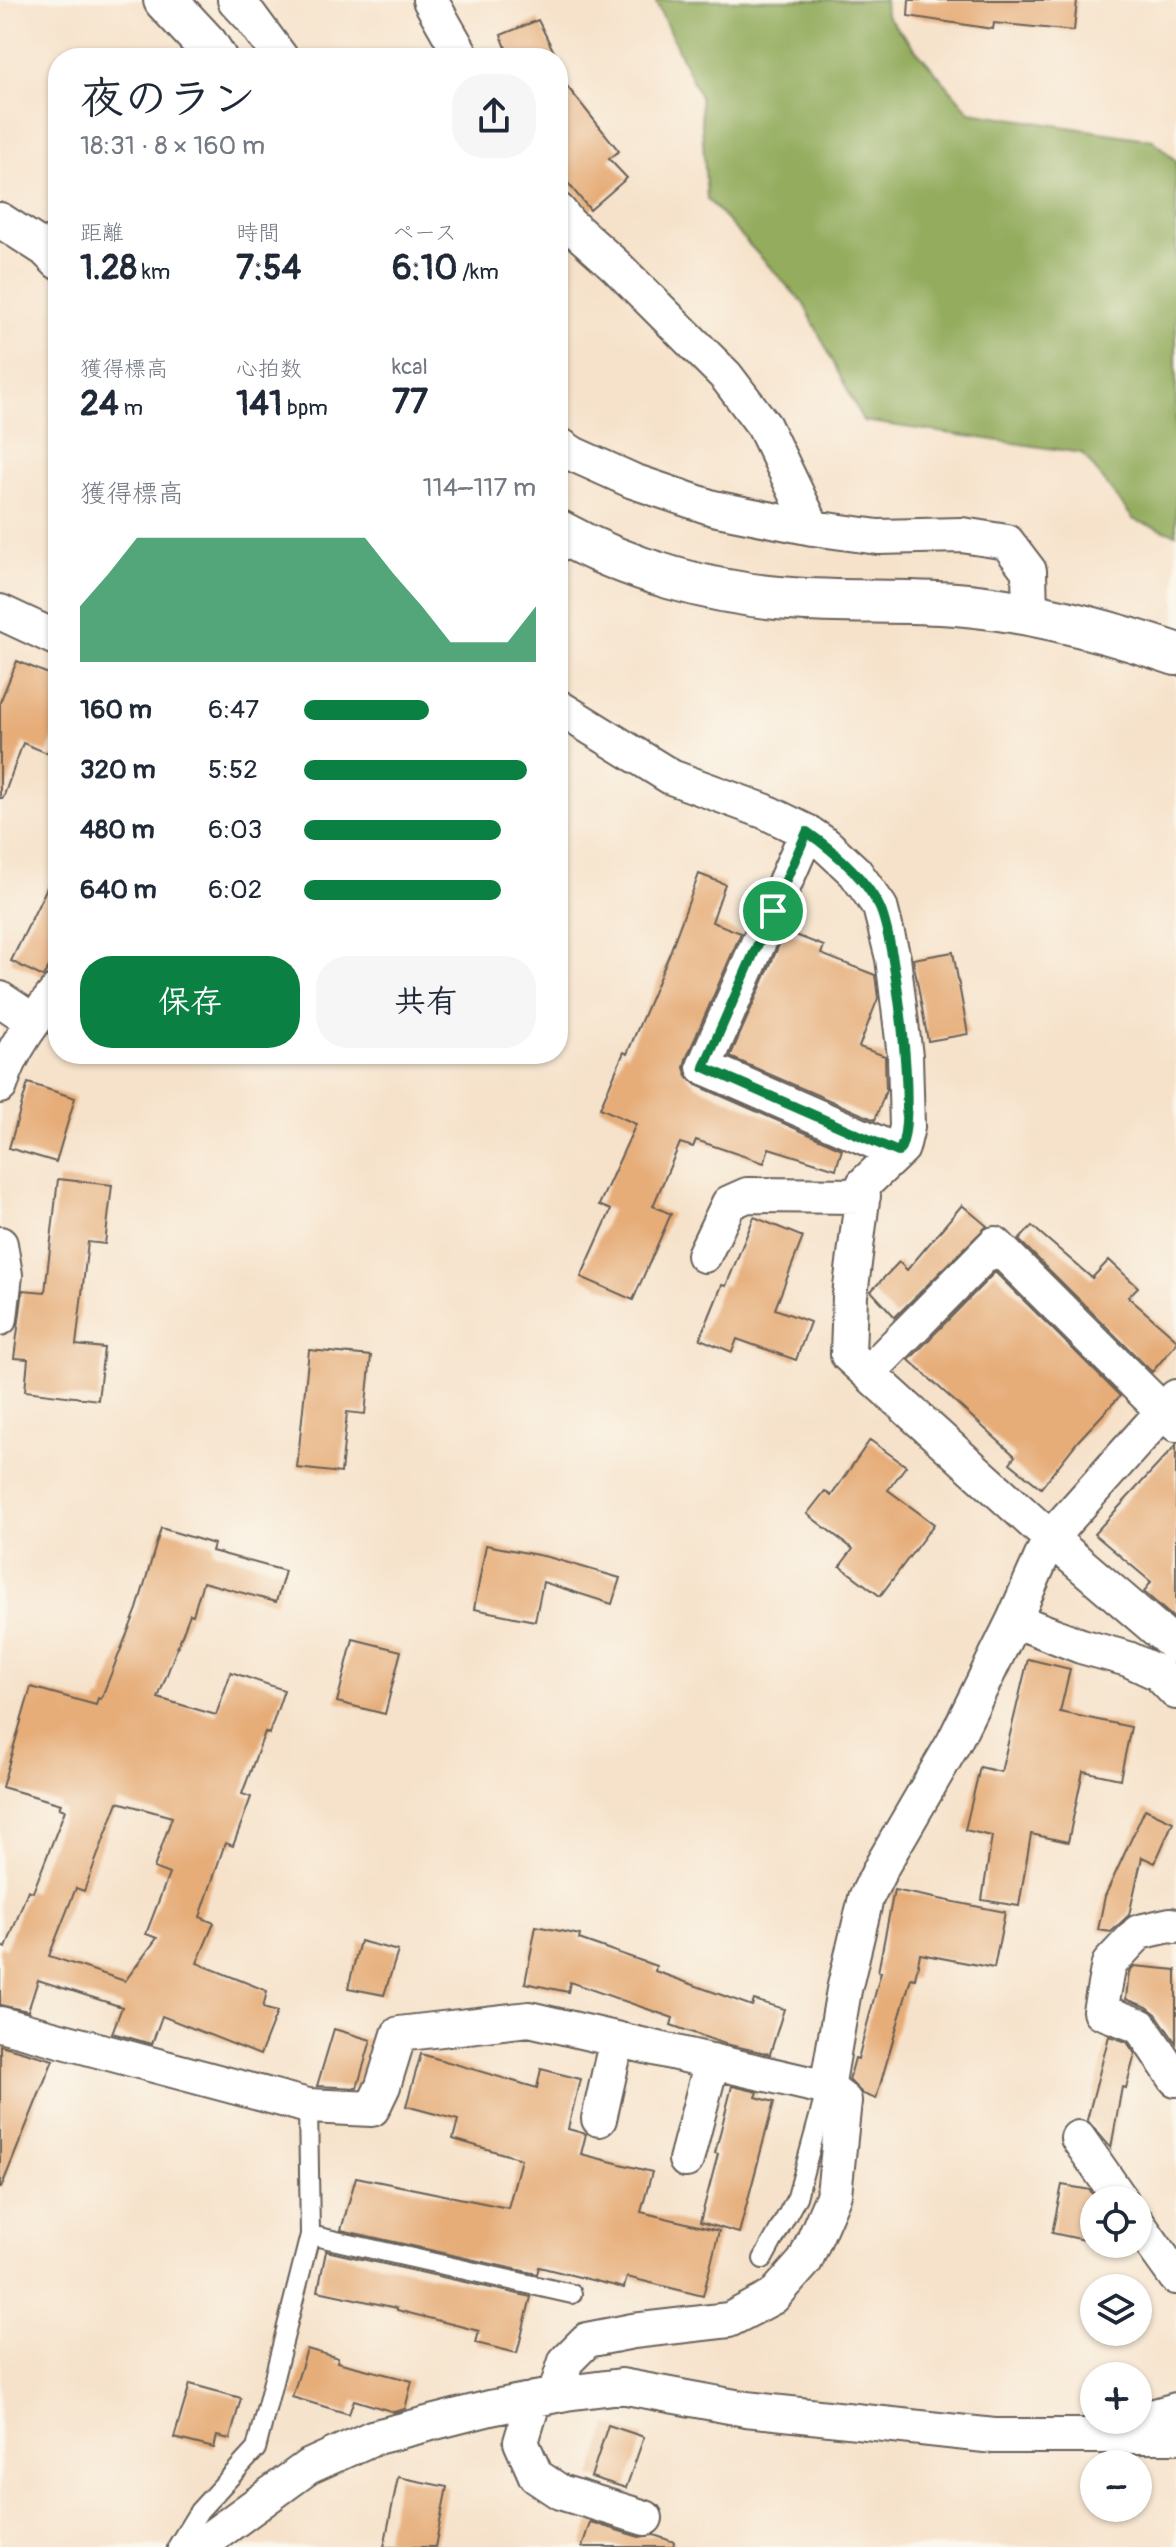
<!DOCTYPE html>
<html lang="ja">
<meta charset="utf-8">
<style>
:root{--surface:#fff;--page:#f6f6f7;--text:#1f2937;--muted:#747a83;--accent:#0b8043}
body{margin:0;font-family:Pangolin,"Klee One",sans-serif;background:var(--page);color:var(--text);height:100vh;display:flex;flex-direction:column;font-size:30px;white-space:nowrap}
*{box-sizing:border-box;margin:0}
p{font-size:26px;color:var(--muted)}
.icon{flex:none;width:44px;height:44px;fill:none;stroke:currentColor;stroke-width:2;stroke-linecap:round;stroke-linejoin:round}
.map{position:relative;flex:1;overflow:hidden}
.sheet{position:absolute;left:48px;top:48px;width:520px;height:1016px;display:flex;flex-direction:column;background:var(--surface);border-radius:32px;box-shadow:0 2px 6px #0004}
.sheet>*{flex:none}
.tools{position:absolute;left:1080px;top:2186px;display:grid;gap:16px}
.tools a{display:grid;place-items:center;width:72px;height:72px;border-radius:50%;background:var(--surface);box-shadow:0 2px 6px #0004;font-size:40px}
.pin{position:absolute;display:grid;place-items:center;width:68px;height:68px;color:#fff;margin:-34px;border:4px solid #fff;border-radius:50%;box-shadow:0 2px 8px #0007}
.round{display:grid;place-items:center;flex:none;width:84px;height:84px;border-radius:32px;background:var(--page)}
.head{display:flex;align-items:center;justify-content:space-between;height:136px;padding:0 32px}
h1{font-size:44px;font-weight:700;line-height:60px}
.stats{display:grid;grid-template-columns:repeat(3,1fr);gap:12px;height:136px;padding:8px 32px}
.stats div{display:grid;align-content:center}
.stats b{font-size:34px;font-weight:700}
.stats small{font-size:22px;font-weight:400}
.stats p{font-size:22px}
.chart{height:224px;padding:16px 32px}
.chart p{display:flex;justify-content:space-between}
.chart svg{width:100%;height:144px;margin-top:8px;fill:var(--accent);opacity:.7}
.cta{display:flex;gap:16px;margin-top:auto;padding:16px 32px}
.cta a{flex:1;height:92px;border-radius:32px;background:var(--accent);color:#fff;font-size:32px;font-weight:700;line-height:92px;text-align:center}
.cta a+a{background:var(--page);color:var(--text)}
ul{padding:0 32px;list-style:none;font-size:26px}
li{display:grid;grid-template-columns:128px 96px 1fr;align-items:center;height:60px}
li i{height:20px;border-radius:10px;background:var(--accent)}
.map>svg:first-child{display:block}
.forest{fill:#93ac5d;stroke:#58643c;stroke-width:2}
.building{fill:#e6ad79;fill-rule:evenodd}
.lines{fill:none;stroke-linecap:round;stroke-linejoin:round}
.service-casing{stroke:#686159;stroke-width:22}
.minor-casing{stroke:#686159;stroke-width:38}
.tertiary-casing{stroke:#686159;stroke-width:46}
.service{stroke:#fff;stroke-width:18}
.minor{stroke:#fff;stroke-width:34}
.tertiary{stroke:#fff;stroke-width:42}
.route-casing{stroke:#fff;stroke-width:16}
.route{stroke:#0b8043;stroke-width:10}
</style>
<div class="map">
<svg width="1176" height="2547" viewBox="0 0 1176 2547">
<rect width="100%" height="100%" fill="#fbf7ec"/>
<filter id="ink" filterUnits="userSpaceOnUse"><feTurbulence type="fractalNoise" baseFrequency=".0125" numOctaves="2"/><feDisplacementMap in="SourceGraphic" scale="16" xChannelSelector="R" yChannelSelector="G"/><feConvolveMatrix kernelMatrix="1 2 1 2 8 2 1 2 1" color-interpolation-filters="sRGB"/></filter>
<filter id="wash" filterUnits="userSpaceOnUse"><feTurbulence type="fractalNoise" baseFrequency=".006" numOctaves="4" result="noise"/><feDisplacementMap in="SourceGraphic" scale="32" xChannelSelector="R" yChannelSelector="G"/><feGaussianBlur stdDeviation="1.8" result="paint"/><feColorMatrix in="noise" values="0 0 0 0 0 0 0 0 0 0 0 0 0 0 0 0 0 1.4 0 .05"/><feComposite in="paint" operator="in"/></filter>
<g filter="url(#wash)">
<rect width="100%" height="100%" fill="#f6e2ca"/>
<!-- forest -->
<path class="forest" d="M655,0H885L886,15L970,112L1153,140L1176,161V534L1134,520L1082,453L863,421L804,304L707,199L700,97Z"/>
<g id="blocks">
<!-- building -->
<path class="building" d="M909,0H1077L1074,31L994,23L993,29L908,16Z
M538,20L557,58H510L501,35Z
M558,75L619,151L609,159L627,178L590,210L558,171Z
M17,661L58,678V727L47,753L23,743L3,798H0V702Z
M58,865V951L43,977L11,961Z
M699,874L725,884L712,922L741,933L686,1059L684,1068L688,1078L696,1085L842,1149L836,1169L769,1148L764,1163L696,1140L693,1147L680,1143L653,1206L671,1214L633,1300L581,1277L611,1210L599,1205L636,1124L600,1108L624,1052L627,1054L669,955Z
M785,931L824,946L821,954L875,975L878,998L859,1047L885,1056L886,1090L875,1120L730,1057Z
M953,952L968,1034L928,1041L913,959Z
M28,1083L75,1098L56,1162L9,1148Z
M58,1179L112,1185L105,1244L88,1242L76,1345L104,1348L98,1400L25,1391L28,1359L14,1358L23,1290L45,1292Z
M962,1205L987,1226L895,1317L871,1291L899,1262L907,1270Z
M754,1217L803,1237L775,1309L810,1322L796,1360L737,1339L732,1352L700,1339L722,1285L726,1286Z
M1032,1226L1092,1278L1109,1260L1138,1287L1128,1297L1176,1339V1344L1152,1372L1019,1240Z
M995,1272L1120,1396L1078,1441L1041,1488L1010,1463L1015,1456L909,1360Z
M309,1350L371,1356L365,1414L347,1412L341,1473L297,1468Z
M870,1440L906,1466L888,1490L934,1524L880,1596L840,1566L853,1549L807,1514L825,1491L831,1496Z
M1176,1445V1620L1144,1592L1151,1582L1094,1534Z
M161,1528L214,1544L212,1551L285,1571L276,1602L203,1582L193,1615L190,1614L158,1698L216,1715L231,1672L284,1690L269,1734L265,1732L242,1794L251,1797L233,1846L225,1843L200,1917L214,1923L197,1963L267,1991L263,2008L277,2012L260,2055L162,2016L152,2044L112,2033L122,2007L38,1980L28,2011L0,2005V1946L6,1948L28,1890L33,1892L65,1810L59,1808L61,1804L2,1787L31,1687L96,1705L98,1698L101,1699L137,1609ZM118,1802L172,1817L154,1868L169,1874L146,1934L157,1938L125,1981L49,1956L76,1888L84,1891Z
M486,1545L548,1557L620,1578L612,1604L543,1582L535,1621L474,1609Z
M353,1639L401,1651L385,1714L337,1702Z
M1028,1659L1070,1669L1060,1712L1131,1727L1120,1779L1083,1771L1068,1842L1031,1834L1019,1906L982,1900L992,1836L965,1830L980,1767L1001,1772Z
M1145,1809L1173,1822L1155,1863L1142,1857L1129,1915L1111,1932L1098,1930L1105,1896Z
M894,1890L1005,1912L994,1968L920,1954L915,1979L911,1978L876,2099L863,2094L849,2080L855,2058L858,2059L881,1972H878Z
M536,1926L580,1935L579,1939L656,1966L655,1971L752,2006L754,2000L784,2009L770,2054L725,2044L671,2025L673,2018L570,1982L568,1992L525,1983Z
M360,1941L398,1951L384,1995L348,1988Z
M1134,1966L1176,1970V2043L1156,2014L1147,2007L1126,1999L1129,1972Z
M334,2029L371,2040L357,2088L317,2086Z
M1109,2036L1127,2042L1135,2054L1126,2088L1122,2087L1111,2148L1087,2120Z
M0,2045L53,2060L1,2188H0Z
M421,2054L537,2088L541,2069L580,2079L568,2129L586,2134L581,2154L652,2172L641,2212L719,2231L703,2296L627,2277L624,2288L539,2267L537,2274L341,2230L356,2177L508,2208L521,2159L453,2139L458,2120L406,2106Z
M732,2086L758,2092L756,2097L774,2102L739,2233L700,2222L718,2154L715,2153Z
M1062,2185L1090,2190L1093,2195L1094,2242L1052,2233Z
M326,2251L531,2297L517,2353L476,2343L479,2331L397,2310V2308L318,2291Z
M307,2349L338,2358L337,2362L412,2381L405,2409L394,2412L354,2400L349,2414L292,2397Z
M190,2384L241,2398L230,2439L217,2436L214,2448L174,2438Z
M608,2425L644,2437L626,2488L591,2477Z
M398,2477L447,2487L435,2547H384Z
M590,2522L639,2537L654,2535L674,2542L673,2547H582Z"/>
</g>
</g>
<g filter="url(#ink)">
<use href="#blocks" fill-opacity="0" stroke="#686159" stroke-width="2"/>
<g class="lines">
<!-- service casing -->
<g class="service-casing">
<path id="service" d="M310,2235L572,2294
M763,2259L797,2197L827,2088
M177,2547L199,2511L256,2449L310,2235L308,2106"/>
</g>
<!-- minor casing -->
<g class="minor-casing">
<path id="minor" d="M235,0L250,16L281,58
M430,0L463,58
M558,210L569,224L616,266L726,376L764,426L813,528
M0,220L45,249L58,262
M558,444L573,454L633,481L713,508L813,528L878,537L962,535L1007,542L1029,571L1030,615
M0,612L58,639
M558,707L671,777L764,811L807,832L826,845L855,872L880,907L893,958L905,1056L907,1127L902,1148L864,1184L850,1295L848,1355L1050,1538L1014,1620L954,1742L883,1864L866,1898L844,1990L827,2088
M807,832L704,1067L898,1152
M0,999L33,1021
M0,1086C10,1050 35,1019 58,990
M0,1244L5,1275L0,1318
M704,1255L729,1203L747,1195L863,1196
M868,1373L995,1244L1176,1424
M1176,1397L1050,1538L1176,1646
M1014,1620L1081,1646L1128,1659L1158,1673L1176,1692
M1176,1926L1170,1925L1139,1932L1109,1964L1100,2011L1140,2026L1176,2079
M0,2024L308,2106L372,2109L383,2086L399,2034L529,2019L827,2088L844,2101L834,2194L805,2261L773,2297L729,2320L633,2331L587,2340L566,2361L555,2395
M599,2119L617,2039
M1078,2138L1121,2200
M686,2160L712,2061
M1138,2224L1176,2277
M534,2399L521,2442L536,2476L560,2492L645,2518
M1126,2424L1176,2410
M198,2547L308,2467L372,2438L490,2408L566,2393L621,2386L746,2409L994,2436H1176"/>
</g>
<!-- tertiary casing -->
<g class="tertiary-casing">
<path id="tertiary" d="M165,0L206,44L215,58
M558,531C628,570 712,594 791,599C846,603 901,600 956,604C1031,610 1105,630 1176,654"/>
</g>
<!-- service -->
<use href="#service" class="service"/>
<!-- minor -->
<use href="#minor" class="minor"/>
<!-- tertiary -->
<use href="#tertiary" class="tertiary"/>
</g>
</g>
<g class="lines" filter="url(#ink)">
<!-- route casing -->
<g class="route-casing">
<path id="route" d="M807,832C834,851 863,875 879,906C895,936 920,1130 898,1152L704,1067Z"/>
</g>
<!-- route -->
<use href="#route" class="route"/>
</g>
</svg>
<div class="tools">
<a><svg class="icon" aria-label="locate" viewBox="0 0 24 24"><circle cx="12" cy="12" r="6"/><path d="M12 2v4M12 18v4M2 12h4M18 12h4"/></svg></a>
<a><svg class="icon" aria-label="layers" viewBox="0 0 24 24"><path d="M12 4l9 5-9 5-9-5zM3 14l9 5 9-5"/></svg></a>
<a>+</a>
<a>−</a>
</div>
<div class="pin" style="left:773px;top:911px;background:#1e9e55"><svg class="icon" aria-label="arrive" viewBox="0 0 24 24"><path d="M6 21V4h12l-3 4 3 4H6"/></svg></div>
<section class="sheet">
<div class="head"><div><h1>夜のラン</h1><p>18:31 · 8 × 160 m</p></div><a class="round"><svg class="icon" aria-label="share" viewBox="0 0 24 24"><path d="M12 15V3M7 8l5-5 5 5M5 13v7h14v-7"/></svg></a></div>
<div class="stats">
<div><p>距離</p><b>1.28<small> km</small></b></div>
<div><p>時間</p><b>7:54</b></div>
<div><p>ペース</p><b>6:10<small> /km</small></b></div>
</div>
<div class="stats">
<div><p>獲得標高</p><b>24<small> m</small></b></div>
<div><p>心拍数</p><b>141<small> bpm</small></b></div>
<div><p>kcal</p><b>77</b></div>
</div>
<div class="chart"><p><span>獲得標高</span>114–117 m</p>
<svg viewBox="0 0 160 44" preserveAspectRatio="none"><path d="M0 44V27L10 17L20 6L30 6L40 6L50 6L60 6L70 6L80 6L90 6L100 6L110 17L120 27L130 38L140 38L150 38L160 27V44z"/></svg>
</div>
<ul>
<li><b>160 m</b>6:47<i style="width:54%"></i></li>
<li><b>320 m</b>5:52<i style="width:96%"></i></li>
<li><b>480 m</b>6:03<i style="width:85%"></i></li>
<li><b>640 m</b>6:02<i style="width:85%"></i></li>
</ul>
<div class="cta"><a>保存</a><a>共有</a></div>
</section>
</div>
